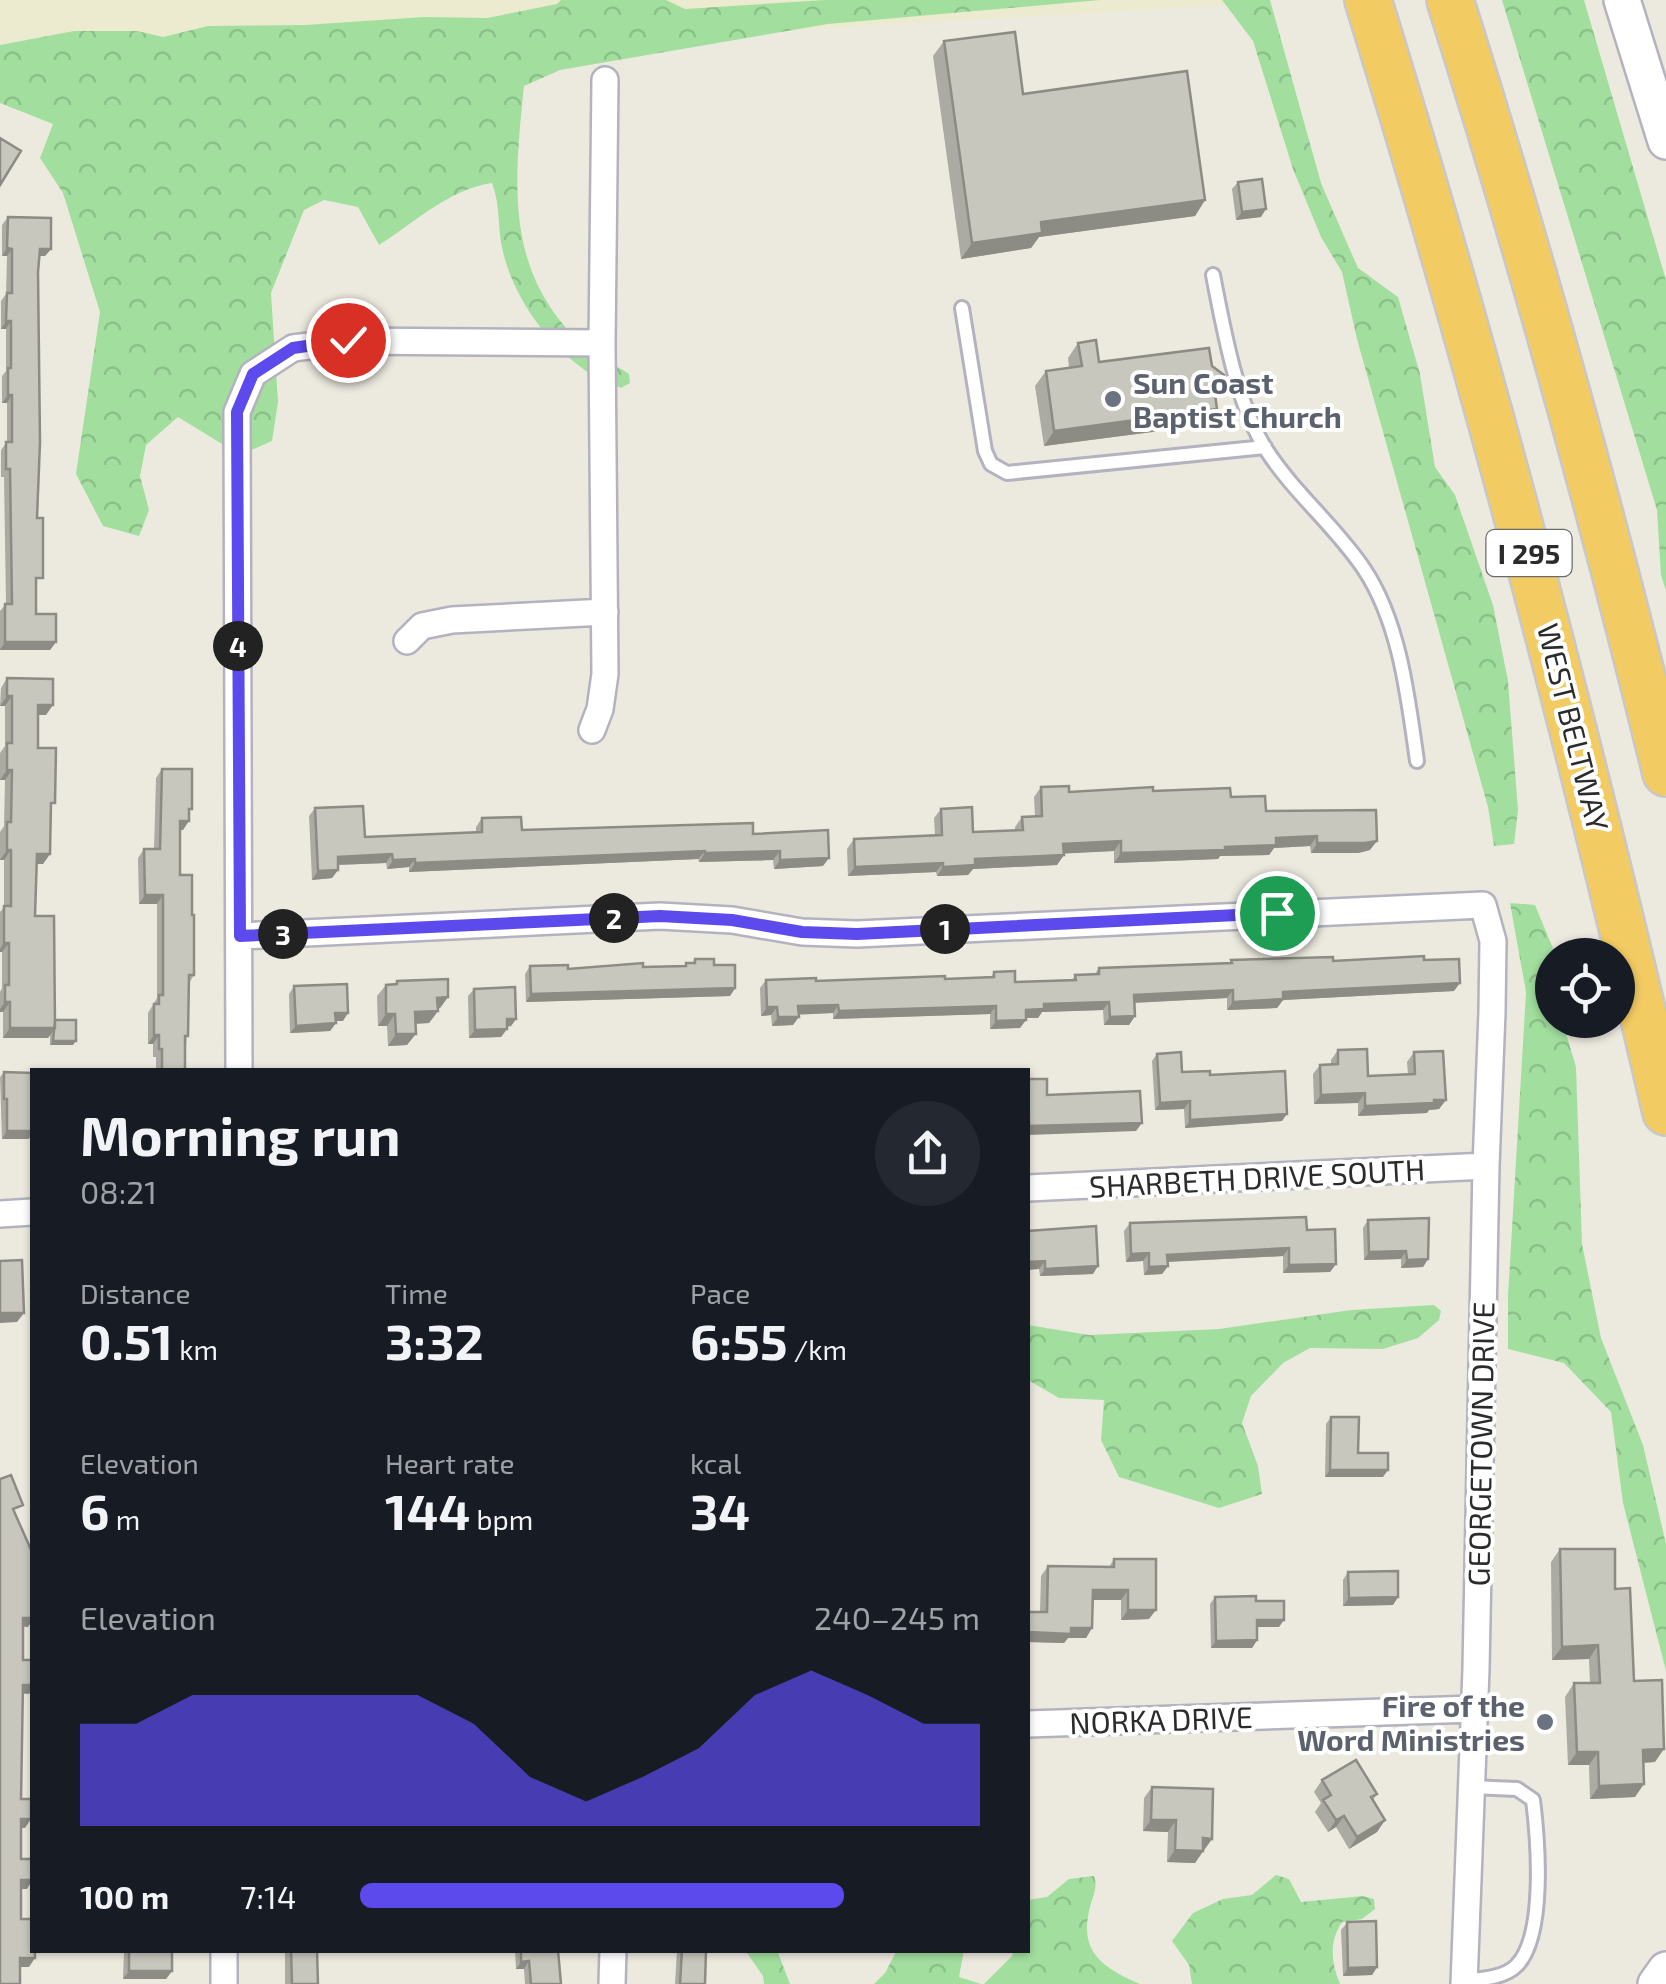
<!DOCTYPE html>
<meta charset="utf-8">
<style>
:root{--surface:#171b24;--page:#242831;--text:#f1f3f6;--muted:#9ea1a6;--accent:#5c4aed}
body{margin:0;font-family:"Exo 2",sans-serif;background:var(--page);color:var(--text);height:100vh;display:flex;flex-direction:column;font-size:38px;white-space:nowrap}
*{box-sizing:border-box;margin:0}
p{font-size:32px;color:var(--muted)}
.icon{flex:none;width:55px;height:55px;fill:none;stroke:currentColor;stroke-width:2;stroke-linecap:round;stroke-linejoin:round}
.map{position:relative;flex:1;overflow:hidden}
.sheet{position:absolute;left:30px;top:1068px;width:1000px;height:885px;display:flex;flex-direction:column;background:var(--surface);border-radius:0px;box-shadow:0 2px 8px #0004}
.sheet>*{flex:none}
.fabs{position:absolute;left:1535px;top:938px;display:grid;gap:20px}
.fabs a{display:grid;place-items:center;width:100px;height:100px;border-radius:50%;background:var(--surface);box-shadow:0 2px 8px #0004;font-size:50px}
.pin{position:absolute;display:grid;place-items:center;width:85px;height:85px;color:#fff;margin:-42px;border:5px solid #fff;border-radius:50%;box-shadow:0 2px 10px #0007}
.km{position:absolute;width:50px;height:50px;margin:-25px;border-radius:50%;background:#222;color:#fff;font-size:28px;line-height:50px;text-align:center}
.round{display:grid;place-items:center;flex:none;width:105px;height:105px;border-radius:52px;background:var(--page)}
.head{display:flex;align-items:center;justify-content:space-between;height:170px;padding:0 50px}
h1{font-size:55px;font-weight:700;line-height:75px}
.figures{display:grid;grid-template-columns:repeat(3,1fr);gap:15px;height:170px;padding:10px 50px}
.figures div{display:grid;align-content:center}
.figures b{font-size:50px;font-weight:700}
.figures small{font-size:28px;font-weight:400}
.figures p{font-size:28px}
.chart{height:280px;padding:20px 50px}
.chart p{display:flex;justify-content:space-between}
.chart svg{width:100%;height:180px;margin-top:10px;fill:var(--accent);opacity:.7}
ul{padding:0 50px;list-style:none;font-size:32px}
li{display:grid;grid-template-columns:160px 120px 1fr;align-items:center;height:75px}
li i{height:25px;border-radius:12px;background:var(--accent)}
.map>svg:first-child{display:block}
.education{fill:#ecebcf}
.forest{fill:url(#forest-crowns)}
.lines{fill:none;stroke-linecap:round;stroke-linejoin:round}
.lane-casing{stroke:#b3b2be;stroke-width:18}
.street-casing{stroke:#b3b2be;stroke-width:30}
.secondary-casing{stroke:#b3b2be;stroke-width:40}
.highway-casing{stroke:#c8c8c8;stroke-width:50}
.lane{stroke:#fff;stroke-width:12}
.street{stroke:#fff;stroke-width:25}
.secondary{stroke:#fff;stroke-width:35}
.highway{stroke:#f3cb63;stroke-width:45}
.wall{fill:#acaba3}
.shaded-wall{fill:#8c8b84}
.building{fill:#c8c7bd;stroke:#8c8b84;stroke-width:2.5}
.route-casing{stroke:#fff;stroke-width:20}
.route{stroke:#5c4aed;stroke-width:12}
.worship-dot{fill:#6b7280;stroke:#fff;stroke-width:4}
.labels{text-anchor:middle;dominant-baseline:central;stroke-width:8;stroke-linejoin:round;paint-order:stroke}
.shield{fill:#fff;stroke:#6b6b6b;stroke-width:2.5}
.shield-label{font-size:28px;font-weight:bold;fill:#2b2b2b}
.worship-label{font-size:30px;font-weight:bold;fill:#5b616d;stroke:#fff;text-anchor:start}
.street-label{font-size:30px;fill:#2b2b2b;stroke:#fff}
</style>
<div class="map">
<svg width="1666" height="1984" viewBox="0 0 1666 1984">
<defs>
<pattern id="forest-crowns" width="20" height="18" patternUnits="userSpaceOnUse" patternTransform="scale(2.5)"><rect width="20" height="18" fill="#a2df9f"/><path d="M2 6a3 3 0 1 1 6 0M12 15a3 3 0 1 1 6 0" fill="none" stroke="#8cc089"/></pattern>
</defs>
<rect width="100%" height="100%" fill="#eceadf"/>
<!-- education -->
<path class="education" d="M0,0H1241L1243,4L0,77Z"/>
<!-- forest -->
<path class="forest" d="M561,0H666L685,9L825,0H1100L828,24L560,70L524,86C514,185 504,273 584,346C595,356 616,365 629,374L630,383L621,388C610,383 596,378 586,371C547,344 514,298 503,252C497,229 501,206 492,183C447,190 416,222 379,245L358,207L324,200L304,210L271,293L278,402L272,441L240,455L178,417L146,445L140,476L149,510L139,536L103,526L76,474L100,312L63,193L40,158L53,124L0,103V45L74,31H137L163,37L208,26L305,25L424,17L487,18L557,4Z
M1222,0H1270L1321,183L1340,227L1358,268L1398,297L1420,374L1435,467L1455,495L1493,605L1508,681L1518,810L1514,844L1494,846L1488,807L1357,339L1342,272L1321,237L1293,169L1253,41Z
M1502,0H1584L1666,280V591L1661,575L1657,510Z
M1510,903L1535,905L1555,953L1552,1020H1562L1576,1067L1582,1244L1601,1338L1643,1445L1666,1544V1671L1623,1503L1611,1412L1564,1363L1508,1349V1296L1526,992Z
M1434,1305L1441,1311L1439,1320L1418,1338L1383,1349L1310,1348L1283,1363L1251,1396L1242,1423L1258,1466L1262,1494L1219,1508L1119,1477L1101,1440L1104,1400L1059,1398L1028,1380V1325L1089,1335L1219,1329L1351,1310Z
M1276,1875L1289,1879L1301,1902L1363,1896L1374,1899L1375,1909L1362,1919L1342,1922C1329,1941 1331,1963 1340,1984H1192L1189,1965L1172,1941L1193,1913L1223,1899L1252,1895Z
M1094,1876C1098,1887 1093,1896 1090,1907C1078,1952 1103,1968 1140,1984H984L1012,1956L1014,1950H1028V1900L1047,1897L1069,1879Z
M745,1950H777L790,1984H764L763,1976Z
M897,1950H964L959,1977L981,1984H874L885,1973Z"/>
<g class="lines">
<!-- lane casing -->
<g class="lane-casing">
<path id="lane" d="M1213,275C1224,331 1236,403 1267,451C1295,494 1336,527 1364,569C1400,623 1408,698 1417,761
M962,308L985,451L991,464L1007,473L1265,447
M1464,1981C1480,1979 1504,1978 1516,1966C1546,1937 1538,1840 1533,1800L1517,1789L1471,1787"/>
</g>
<!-- street casing -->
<g class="street-casing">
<path id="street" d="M407,641L422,626L452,620L605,612
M592,730L600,709L605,674L602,343L605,80
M241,936L660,916L732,920L802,932L857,934L1483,905L1493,941L1492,1012L1486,1166L1476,1669L1464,1984
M239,1070L237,412L253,374L293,348L349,341L602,343
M1028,1188L1486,1166
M0,1214L32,1212
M1028,1724L1474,1709
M224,1984V1950
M612,1984L613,1950"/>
</g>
<!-- secondary casing -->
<g class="secondary-casing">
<path id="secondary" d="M1622,0L1666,141
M1656,1984L1666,1970"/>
</g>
<!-- highway casing -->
<g class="highway-casing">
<path id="highway" d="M1368,0C1482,367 1579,738 1666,1112
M1450,0C1531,255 1602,513 1666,773"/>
</g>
<!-- lane -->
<use href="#lane" class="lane"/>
<!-- street -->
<use href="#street" class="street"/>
<!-- secondary -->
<use href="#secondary" class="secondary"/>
<!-- highway -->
<use href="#highway" class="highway"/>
</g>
<!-- wall -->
<path class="wall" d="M944,41L1023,94L1205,200L1195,216L1039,237L1031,248L961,259L933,56Z
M1238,182L1261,217L1236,220L1232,189Z
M8,217L51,249L45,256H39L38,272L36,586V614L56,642L50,650H0V611L6,604L4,477H1V450L7,442V403H2V376L6,371V329H1V301L6,294L7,256H2V225Z
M1078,343L1099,362L1212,366L1224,375L1214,388L1217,409L1206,425L1044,446L1035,386L1046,371L1069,368L1068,358Z
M7,678L46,715H38V748L51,810L50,854L43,864H37L35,916L55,1020L73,1045H50V1035L48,1038H3V1012H0V992L2,988V952H0V912L4,907V860H0V832L4,826L5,780H0V753L5,746V706H0L1,688Z
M162,769L189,813L183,830H180V875L192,915L194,975L189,983L185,1070H156V1057H153V1044H148V1013L157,998V904H139L138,858L144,849H154L156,778Z
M1041,787L1069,792L1153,791L1231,797L1370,850L1358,853H1311L1310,846L1274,848L1269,855L1220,856L1218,859L1114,863V851L1064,853L1057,865L973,869L968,875L937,876L936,872L848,876L847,849L854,839L935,835L934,818L941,809L973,832L1015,830V827L1022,817L1035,816L1034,797Z
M315,808L365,837L476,832V827L482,818L522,830L753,834L823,866L774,869L773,860L699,862L698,859L409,872V867L387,869L386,863L338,865V870L332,878L312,880L309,816Z
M695,959L714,965L735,988L730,996L526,1002L525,974L530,966L568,969L684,966L686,963H693Z
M1231,960H1424L1454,991L1283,1000L1277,1008L1227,1010V998L1134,1003L1135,1016L1129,1025H1104L1103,1010L1042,1012L1038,1018H1026L1020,1028L990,1029V1014L833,1019V1013L799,1014L793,1025L772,1026L771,1015L761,1016L760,988L766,980L816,981L945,979L991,977L994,972L1015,982L1072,980L1075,975H1094L1099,968L1229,963Z
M397,981L448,997L440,1008L438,1009V1011L429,1023L415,1024L407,1045L388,1046L387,1026H378L377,996L386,985L394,984Z
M294,986L343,1021H336V1023L330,1031L290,1033L289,994Z
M474,989L516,1019L511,1026L507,1027V1029L501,1037L469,1038L468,996Z
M1338,1050L1368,1076L1408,1075L1407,1062L1414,1052L1446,1100L1439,1109L1429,1110L1427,1113L1358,1116V1103L1314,1104L1313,1074L1320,1065L1331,1064V1060Z
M1157,1054L1182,1072L1210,1075L1282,1121L1185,1128L1184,1109L1155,1110L1152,1061Z
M4,1072L29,1139H2L0,1077Z
M1368,1220L1428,1259L1423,1267L1401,1268V1259L1364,1260L1363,1228Z
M1130,1223L1307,1230L1336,1264L1330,1272L1283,1273V1256L1168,1262V1266L1162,1274L1144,1275L1143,1261L1126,1262L1124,1231Z
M1028,1231L1093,1274L1040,1276L1039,1269Z
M1331,1417L1358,1453L1383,1477H1325L1326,1424Z
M1560,1549L1615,1589L1634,1681L1655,1762L1643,1763L1635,1797L1590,1799L1589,1765H1568L1565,1697L1574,1683H1590L1589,1659L1552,1660L1551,1562Z
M1114,1559L1149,1619L1121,1620V1600H1093L1092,1628L1086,1638H1068L1064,1643L1028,1642V1612H1040L1041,1576L1048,1566L1109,1567Z
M1348,1572L1398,1597L1393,1605L1343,1606V1580Z
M1215,1597L1256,1601L1279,1627H1257V1640L1252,1648H1211L1210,1604Z
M1322,1780L1377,1794L1373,1800L1385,1820L1377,1832L1349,1849L1336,1827L1328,1832L1315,1812L1321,1803L1314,1792Z
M1152,1787L1212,1839L1195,1863L1167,1862L1168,1832L1143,1831L1144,1798Z
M1347,1923L1377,1967L1372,1975L1343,1976L1341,1930Z
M124,1950H172V1971L166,1979H123Z
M285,1950H317L318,1984H285Z
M515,1950H558L561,1984H525L524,1969H516Z
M677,1950H706L705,1984H675Z"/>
<!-- shaded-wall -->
<path class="shaded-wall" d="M1205,200L1195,216L1039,237L1031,248L961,259L972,243L1041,222Z
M1266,209L1261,217L1236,220L1242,212Z
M7,248L12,249L7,256H2Z
M40,249H51L45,256H34Z
M6,321H11L6,329H1Z
M8,395H12L7,403H2Z
M1217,409L1206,425L1044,446L1054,431Z
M5,642H56L50,650H0Z
M7,696H12L5,706H0Z
M38,705H53L46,715H31Z
M7,770H12L5,780H0Z
M180,821H189L183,830H174Z
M1317,836L1310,846L1274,848L1269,855L1220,856L1218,859L1114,863L1121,853L1225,847L1276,838Z
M1121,841L1114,851L1057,854L1063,844Z
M1377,841L1370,850L1358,853H1311L1317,843Z
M7,850H11L4,860H0Z
M705,851L698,859L409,872L415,863Z
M780,851L773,860L699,862L705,853Z
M37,854H50L43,864H31Z
M392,854L386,863L332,865L338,857Z
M1064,855L1057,865L973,869L968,875L937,876L943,867L975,859Z
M829,858L823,866L774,869L780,860Z
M415,859L409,867L387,869L393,860Z
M943,863L936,872L848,876L855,867Z
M338,870L332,878L312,880L318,871Z
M145,895H163L157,904H139Z
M4,943H9L2,952H0V949Z
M1460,983L1454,991L1283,1000L1277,1008L1227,1010L1233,1002L1283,992Z
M735,988L730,996L526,1002L531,994Z
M1233,990L1227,998L1128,1003L1134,995Z
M448,997L440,1008L429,1009L437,998Z
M5,1002H10L3,1012H0V1009Z
M1109,1002L1103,1010L1042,1012L1038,1018H1020L1026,1010L1044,1004Z
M838,1005L833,1013L792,1015L798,1006Z
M996,1006L990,1014L833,1019L839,1011Z
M767,1007H777L771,1015L761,1016Z
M438,1011L429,1023L407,1024L415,1012Z
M335,1013H348L343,1021H330Z
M386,1014H395L387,1026H378Z
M1135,1016L1129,1025H1104L1110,1017Z
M778,1017H799L793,1025L772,1026Z
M507,1019H516L511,1026L501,1027Z
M1026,1020L1020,1028L990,1029L996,1021Z
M336,1023L330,1031L290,1033L296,1026Z
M10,1028H55L48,1038H3Z
M507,1029L501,1037L469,1038L475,1030Z
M396,1034H416L407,1045L388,1046Z
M154,1035H159L153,1044H148Z
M53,1041H76L73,1045H50Z
M1365,1093L1358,1103L1314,1104L1321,1095Z
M1446,1100L1439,1109L1429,1110L1427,1113L1358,1116L1365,1106Z
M1190,1101L1184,1109L1155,1110L1160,1103Z
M1287,1114L1282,1121L1185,1128L1190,1120Z
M1142,1123L1136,1131L1028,1135L1029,1126Z
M7,1131H32V1133L29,1139H2Z
M1289,1248L1283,1256L1162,1262L1167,1255Z
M1406,1251L1401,1259L1364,1260L1369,1252Z
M1149,1253L1143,1261L1126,1262L1131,1254Z
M1428,1259L1423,1267L1401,1268L1407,1260Z
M1045,1261L1039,1269L1028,1270V1262Z
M1336,1264L1330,1272L1283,1273L1289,1265Z
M1098,1266L1093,1274L1040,1276L1045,1269Z
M1168,1266L1162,1274L1144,1275L1149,1267Z
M0,1313H24L17,1322L0,1323Z
M1330,1470H1388L1383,1477H1325Z
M1093,1590H1128L1121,1600H1086Z
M1398,1597L1393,1605L1343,1606L1349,1598Z
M1128,1610H1156L1149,1619L1121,1620Z
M23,1618H32V1621L28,1627L17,1626Z
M1257,1620H1284L1279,1627H1252Z
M1071,1628H1092L1086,1638H1068L1064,1643L1028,1642V1632Z
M1257,1640L1252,1648H1211L1216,1641Z
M1598,1645L1589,1659L1552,1660L1562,1647Z
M23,1685H32V1689L29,1694L17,1693Z
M1664,1749L1655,1762L1634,1763L1643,1750Z
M1577,1752H1598L1589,1765H1568Z
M1644,1784L1635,1797L1590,1799L1599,1786Z
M1344,1816L1336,1827L1328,1832L1336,1820Z
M21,1819H31L25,1828H15Z
M1151,1820H1176L1168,1832L1143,1831Z
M1385,1820L1377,1832L1349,1849L1357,1837Z
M1203,1838L1212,1839L1204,1850H1195Z
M1175,1850L1203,1851L1195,1863L1167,1862Z
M21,1880L32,1881L27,1889H15Z
M20,1958H35L29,1967H14Z
M529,1961L524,1969H516L521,1962Z
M1377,1967L1372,1975L1343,1976L1348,1968Z
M129,1971H172L166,1979H123Z"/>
<!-- building -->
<path class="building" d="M1015,32L1023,94L1187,71L1205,200L1041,222L1042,233L972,243L944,41Z
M0,138L21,151L0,185Z
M1262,179L1266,209L1242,212L1238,182Z
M8,217L51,218V249H40L38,272L40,442L37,518H43V578H36V614H56V642H5V604H12L10,469H6V442H12V395H8V368H11V321H6L7,293H12V249L7,248Z
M1096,340L1099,362L1209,348L1212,366L1224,375L1214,387L1217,409L1054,431L1046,371L1082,366L1078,343Z
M7,678L53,679V705H38V748H56L55,803H51L50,854H37L35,916H54L55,1028H10V1002H5V985H9V943H4V906H11V850H7V822H11L12,770H7V743H12V696H7Z
M162,769H192V809H189V821H180V875H192V915H194V975H189L188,1036H185V1070H162V1049H159V1035H154V1004H159V995H163V895H145L144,849H160Z
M1069,786V792L1153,787V791L1230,788L1231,797L1265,796L1266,811L1376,810L1377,841L1365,843H1317V836L1276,838V845L1225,847V850L1121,853V841L1063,844L1064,855L975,859V865L943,867V863L855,867L854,839L942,835L941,809L972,807L973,832L1023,830L1022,817L1042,816L1041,787Z
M363,806L365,837L482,832V818L521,817L522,830L753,823V834L828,830L829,858L780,860V851L705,853V851L415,863V859L393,860L392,854L338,857V870L318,871L315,808Z
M1424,956V960L1459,959L1460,983L1283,992V999L1233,1002V990L1134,995L1135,1016L1110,1017L1109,1002L1044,1004V1009L1026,1010V1020L996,1021V1006L839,1011L838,1005L798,1006L799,1017H778L777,1007H767L766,980L816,978V981L945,976V979L994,977V972L1015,971V982L1076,980L1075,975L1099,974V968L1232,963L1231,960L1333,957V961Z
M695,959H714V965H735V988L531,994L530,966L568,965V969L643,963V967L686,966V963H695Z
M448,979V997L437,998L438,1011L415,1012L416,1034H396L395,1014H386V985L397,984V981Z
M347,984L348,1013H335L336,1023L296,1026L294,986Z
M515,987L516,1019H507V1029L475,1030L474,989Z
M55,1020H76V1041H53Z
M1367,1049L1368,1076L1415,1074L1414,1052L1443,1051L1446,1100H1434V1103L1365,1106V1093L1321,1095L1320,1065L1338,1064V1050Z
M1181,1052L1182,1072L1210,1071V1075L1285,1071L1287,1114L1190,1120V1101L1160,1103L1157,1054Z
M4,1072L32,1073V1131H7V1099H4Z
M1028,1079H1047V1095L1140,1091L1142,1123L1029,1126Z
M1306,1217L1307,1230L1335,1229L1336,1264L1289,1265V1248L1167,1255L1168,1266L1149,1267V1253L1131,1254L1130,1223Z
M1429,1218L1428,1259L1407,1260L1406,1251L1369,1252L1368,1220Z
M1096,1226L1098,1266L1045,1269V1261L1028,1262V1231Z
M22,1260L24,1313H0V1261Z
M1331,1417H1359L1358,1453H1388V1470H1330Z
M11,1475L23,1505L13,1509L32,1552V1618H23V1660H32V1685H23L21,1799H31V1819H21V1859H32V1880H21V1919H32V1950H35V1958H20V1984H0V1479Z
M1560,1549H1615V1589L1630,1588L1634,1681L1662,1680L1664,1749L1643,1750L1644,1784L1599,1786L1598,1752H1577L1574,1683H1600L1598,1645L1562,1647Z
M1114,1559H1156V1610H1128V1590H1093L1092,1628H1071V1634L1028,1632V1612H1047L1048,1566L1114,1567Z
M1398,1571V1597L1349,1598L1348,1572Z
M1256,1596V1601H1284V1620H1257V1640L1216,1641L1215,1597Z
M1356,1760L1377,1794L1371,1797L1385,1820L1357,1837L1344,1816L1336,1820L1323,1800L1331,1795L1322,1780Z
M1152,1787L1213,1789L1212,1839L1203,1838V1851L1175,1850L1176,1820H1151Z
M1376,1921L1377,1967L1348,1968L1347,1922Z
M129,1950H172V1971H129Z
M291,1950H317L318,1984H292Z
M521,1950H558L561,1984H531L529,1961L521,1962Z
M682,1950H706L705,1984H680Z"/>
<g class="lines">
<!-- route casing -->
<g class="route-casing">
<path id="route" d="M348,340L293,348L253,374L237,412L240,936L660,916L732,920L802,932L857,934L1277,913"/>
</g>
<!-- route -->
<use href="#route" class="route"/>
</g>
<!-- markers -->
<g class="worship-dot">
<circle cx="1113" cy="399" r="10"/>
<circle cx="1545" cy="1722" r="10"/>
</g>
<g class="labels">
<!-- shield labels -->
<rect class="shield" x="1486.5" y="530" width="85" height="46" rx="8"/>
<g class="shield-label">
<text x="1529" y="553">I 295</text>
</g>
<!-- worship labels -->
<g class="worship-label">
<text x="1133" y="382">Sun Coast<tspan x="1133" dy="34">Baptist Church</tspan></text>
<text x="1525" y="1705" text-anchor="end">Fire of the<tspan x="1525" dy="34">Word Ministries</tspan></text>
</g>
<!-- street labels -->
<g class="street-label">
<text transform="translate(1574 727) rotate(76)">WEST BELTWAY</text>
<text transform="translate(1257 1177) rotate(-3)">SHARBETH DRIVE SOUTH</text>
<text transform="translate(1480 1444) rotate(-89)">GEORGETOWN DRIVE</text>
<text transform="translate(1161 1719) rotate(-2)">NORKA DRIVE</text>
</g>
</g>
</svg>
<div class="fabs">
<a><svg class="icon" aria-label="locate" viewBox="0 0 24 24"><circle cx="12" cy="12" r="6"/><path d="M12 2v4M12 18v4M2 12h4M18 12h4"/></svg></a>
</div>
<div class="pin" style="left:1277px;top:913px;background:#1e9e55"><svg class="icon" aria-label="arrive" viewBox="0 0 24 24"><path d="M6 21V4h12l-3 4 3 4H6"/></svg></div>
<div class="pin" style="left:348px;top:340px;background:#d93025"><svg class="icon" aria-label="check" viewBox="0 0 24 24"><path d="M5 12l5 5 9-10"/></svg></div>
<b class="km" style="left:945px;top:929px">1</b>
<b class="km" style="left:614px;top:918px">2</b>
<b class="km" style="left:283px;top:934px">3</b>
<b class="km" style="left:238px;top:646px">4</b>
<section class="sheet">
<div class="head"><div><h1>Morning run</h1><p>08:21</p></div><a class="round"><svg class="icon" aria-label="share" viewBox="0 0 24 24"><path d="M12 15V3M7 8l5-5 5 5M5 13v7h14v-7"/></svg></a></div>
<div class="figures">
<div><p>Distance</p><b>0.51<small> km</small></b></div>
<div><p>Time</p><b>3:32</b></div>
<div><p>Pace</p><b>6:55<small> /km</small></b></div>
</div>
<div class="figures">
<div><p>Elevation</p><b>6<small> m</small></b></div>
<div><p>Heart rate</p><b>144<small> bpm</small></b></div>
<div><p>kcal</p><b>34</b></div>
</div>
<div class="chart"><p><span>Elevation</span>240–245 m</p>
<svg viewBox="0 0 160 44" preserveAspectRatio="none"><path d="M0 44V19L10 19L20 12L30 12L40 12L50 12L60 12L70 19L80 32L90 38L100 32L110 25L120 12L130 6L140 12L150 19L160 19V44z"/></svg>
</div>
<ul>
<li><b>100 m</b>7:14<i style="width:78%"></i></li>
</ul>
</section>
</div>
